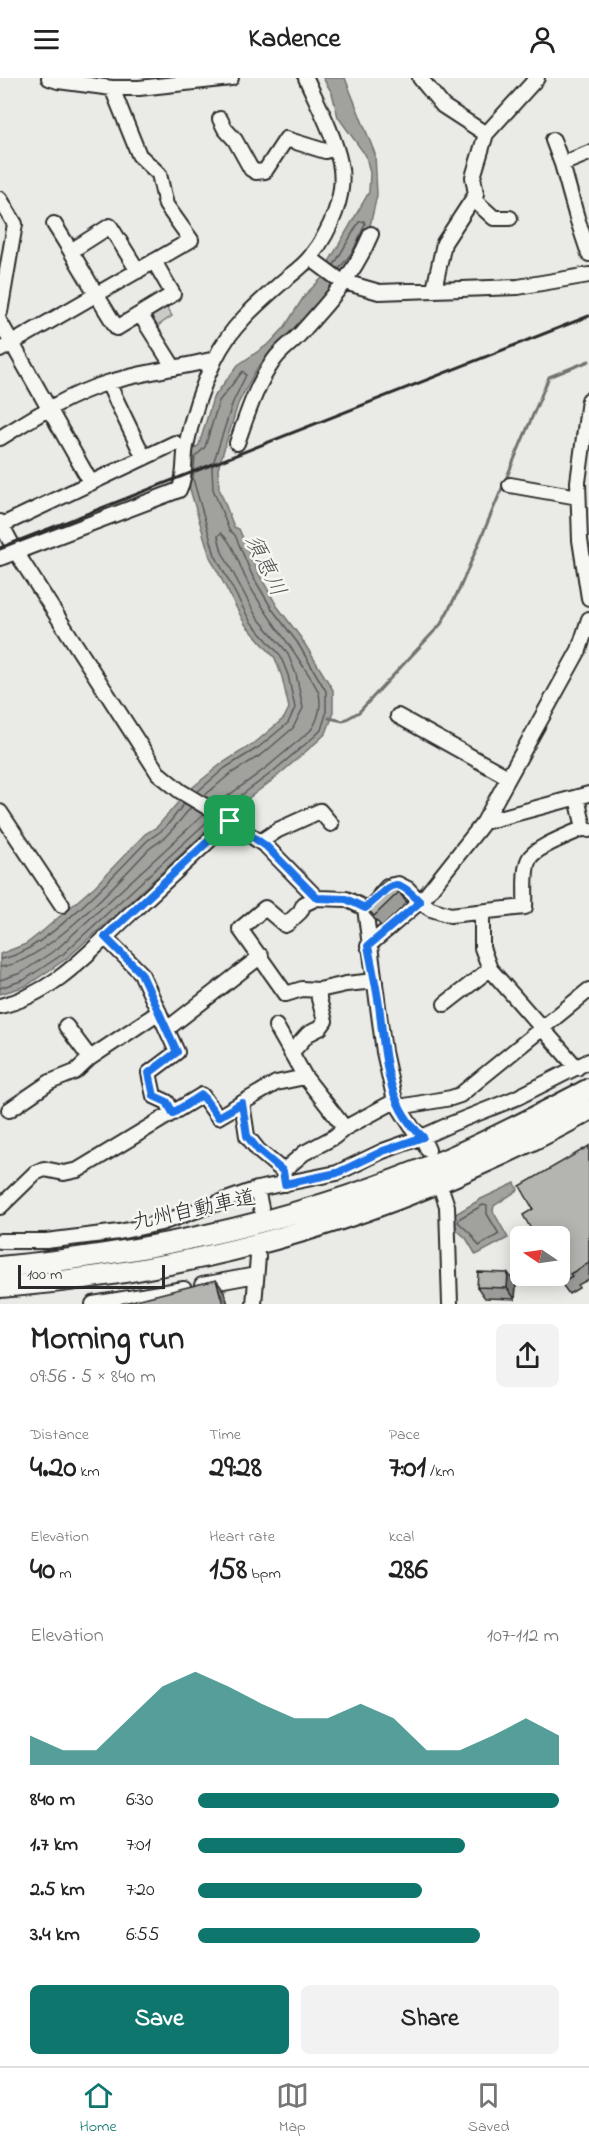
<!DOCTYPE html>
<meta charset="utf-8">
<style>
:root{--surface:#fff;--page:#f2f2f2;--text:#222;--muted:#767676;--line:#e0e0e0;--accent:#0f766e}
body{margin:0;font-family:"Indie Flower","Klee One",sans-serif;background:var(--page);color:var(--text);height:100vh;display:flex;flex-direction:column;font-size:22px;white-space:nowrap}
*{box-sizing:border-box;margin:0}
p{font-size:20px;color:var(--muted)}
.icon{flex:none;width:33px;height:33px;fill:none;stroke:currentColor;stroke-width:2;stroke-linecap:round;stroke-linejoin:round}
.map{position:relative;height:1226px;overflow:hidden}
.details{display:flex;flex-direction:column;background:var(--surface);flex:1}
.details>*{flex:none}
.needle{width:39px;rotate:283deg}
.buttons{position:absolute;left:510px;top:1148px;display:grid;gap:12px}
.buttons a{display:grid;place-items:center;width:60px;height:60px;border-radius:9px;background:var(--surface);box-shadow:0 3px 15px #0003;font-size:30px}
.scale{position:absolute;left:18px;bottom:15px;width:147px;box-sizing:border-box;padding-left:6px;border:3px solid #2b2b2b;border-top:0;font-size:16px;line-height:21px;white-space:nowrap;color:#2b2b2b;-webkit-text-stroke:4px #f6f6f2;paint-order:stroke}
.pin{position:absolute;display:grid;place-items:center;width:51px;height:51px;color:#fff;margin:-26px;border-radius:12px;box-shadow:0 3px 9px #0006}
.round{display:grid;place-items:center;flex:none;width:63px;height:63px;border-radius:9px;background:var(--page)}
.summary{display:flex;align-items:center;justify-content:space-between;height:102px;padding:0 30px}
h1{font-size:33px;font-weight:700;line-height:45px}
.stats{display:grid;grid-template-columns:repeat(3,1fr);gap:9px;height:102px;padding:6px 30px}
.stats div{display:grid;align-content:center}
.stats b{font-size:30px;font-weight:700}
.stats small{font-size:16px;font-weight:400}
.stats p{font-size:16px}
.chart{height:168px;padding:12px 30px}
.chart p{display:flex;justify-content:space-between}
.chart svg{width:100%;height:108px;margin-top:6px;fill:var(--accent);opacity:.7}
.button{display:flex;gap:12px;margin-top:auto;padding:12px 30px}
.button a{flex:1;height:69px;border-radius:9px;background:var(--accent);color:#fff;font-size:24px;font-weight:700;line-height:69px;text-align:center}
.button a+a{background:var(--page);color:var(--text)}
ul{padding:0 30px;list-style:none;font-size:20px}
li{display:grid;grid-template-columns:96px 72px 1fr;align-items:center;height:45px}
li i{height:15px;border-radius:8px;background:var(--accent)}
header{display:flex;justify-content:space-between;align-items:center;height:78px;padding:0 30px;background:var(--surface);font-size:27px;font-weight:700}
.menu{display:flex;justify-content:space-around;align-items:center;height:84px;border-top:2px solid var(--line);background:var(--surface);font-size:16px;color:var(--muted)}
.menu a{display:grid;justify-items:center;gap:3px}
.menu .on{color:var(--accent)}
.map>svg:first-child{display:block}
.green{fill:#cacac7;stroke:#7a7a79;stroke-width:1.5}
.water{fill:#a1a19e;stroke:#727270;stroke-width:1.5}
.lines{fill:none;stroke-linecap:round;stroke-linejoin:round}
.shore{stroke:#5a5a59;stroke-width:1.5}
.stream{stroke:#727270;stroke-width:3}
.minor-casing{stroke:#2b2b2b;stroke-width:18}
.highway-casing{stroke:#2b2b2b;stroke-width:24}
.minor{stroke:#f6f6f2;stroke-width:14}
.highway{stroke:#f6f6f2;stroke-width:20}
.rail{stroke:#2b2b2b;stroke-width:3}
.wall{fill:#9b9b98;stroke:#2b2b2b;stroke-width:1.5}
.shaded-wall{fill:#7e7e7c;stroke:#2b2b2b;stroke-width:1.5}
.building{fill:#b4b4b1;stroke:#2b2b2b;stroke-width:1.5}
.route-casing{stroke:#fff;stroke-width:12}
.route{stroke:#1a73e8;stroke-width:8}
.labels{text-anchor:middle;dominant-baseline:central;stroke-width:5;stroke-linejoin:round;paint-order:stroke}
.street-label{font-size:21px;fill:#2b2b2b;stroke:#f6f6f2}
.water-label{font-size:22px;font-style:italic;fill:#545453;stroke:#f6f6f2}
</style>
<header><svg class="icon" aria-label="menu" viewBox="0 0 24 24"><path d="M4 6h16M4 12h16M4 18h16"/></svg>Kadence<svg class="icon" aria-label="person" viewBox="0 0 24 24"><circle cx="12" cy="8" r="4"/><path d="M4 21q1-7 8-7t8 7"/></svg></header>
<div class="map">
<svg width="589" height="1226" viewBox="0 0 589 1226">
<rect width="100%" height="100%" fill="#eaeae6"/>
<filter id="ink" filterUnits="userSpaceOnUse"><feTurbulence type="fractalNoise" baseFrequency=".0167" numOctaves="2"/><feDisplacementMap in="SourceGraphic" scale="12" xChannelSelector="R" yChannelSelector="G"/><feConvolveMatrix kernelMatrix="1 2 1 2 8 2 1 2 1" color-interpolation-filters="sRGB"/></filter>
<g filter="url(#ink)">
<!-- green -->
<path class="green" d="M165,227L172,238L156,249L151,242L153,235Z"/>
<!-- water -->
<path class="water" d="M323,0H345L375,76L377,117L370,148L358,176L337,207L274,275L257,290L238,326L218,391L219,410L234,449L239,451L258,494L277,528L301,560L333,612V637L326,655L319,662L274,701L209,750L119,834L66,881L26,908L0,916V876L26,866L44,852L95,808L145,756L157,749L187,714L221,686L256,664L284,640L289,630L282,599L275,580L245,546L210,479L187,401L189,375L199,367L213,320L238,287L270,265L284,250L305,217L325,197L326,189L369,114L370,95L366,78L338,39L332,15Z
M515,1105L518,1112L494,1128L493,1133L508,1160L476,1177L466,1160L452,1148L454,1137L481,1121Z"/>
<g class="lines">
<!-- shore -->
<path class="shore" d="M334,187L359,144L364,143L365,146L353,173L339,191
M197,714L225,690L259,669L288,645L295,630L288,597L280,577L250,543L215,477L193,401L195,379L205,369L219,323L243,293L246,297L233,324L212,389L213,411L229,452L235,457L252,497L272,531L297,564L326,613V636L321,652L315,658L270,696L224,730
M204,718L230,696L264,675L293,650L303,630L296,596L287,574L256,538L222,474L218,458L221,455C234,466 238,484 245,499C260,530 283,556 301,585C307,594 314,604 318,613C323,625 318,644 310,653L266,690L217,726
M0,881C42,877 116,795 146,764C150,760 156,757 161,753C170,746 177,734 185,725
M0,889C44,886 119,803 149,771C155,766 162,763 167,757C176,748 183,739 191,729
M0,902L21,895L58,870L203,737
M0,910L24,902L63,876L210,741
M483,1127L487,1128V1136L499,1156L479,1168L471,1156L458,1144L460,1140Z"/>
<!-- stream -->
<path class="stream" d="M329,640L343,643L359,634L441,546L459,512L549,299L589,283"/>
<!-- minor casing -->
<g class="minor-casing">
<path id="minor" d="M49,0L58,3L112,10H139L231,0
M420,0L443,28L486,56
M220,41L225,51L235,62L251,91L256,94L265,93L286,61L325,73L336,70
M553,62L562,86L577,140L589,176
M562,86L589,75
M0,121L15,146L0,234
M473,121L494,140H510
M54,146C76,180 95,216 117,250L173,216L154,183
M71,173L110,148L138,193
M310,180L341,203L379,214L518,209L589,197
M434,212L444,165L476,116L473,99L486,56L537,0
M140,236L174,290
M0,244L91,405
M0,272L191,162L166,127L159,96L139,77L112,10
M108,305L144,380
M589,322L578,404L580,462L589,520
M0,360C34,339 68,317 107,305C142,294 180,290 215,281
M237,365C247,337 256,307 274,282C281,272 292,265 300,256C329,224 354,197 371,156
M510,407L578,419
M0,444L16,474L158,695L180,713L225,740L266,768L317,820L346,821L365,830L384,974L395,1023L413,1051L422,1059L428,1072
M2,447L175,365
M0,480L179,412C186,399 183,383 186,368C192,338 202,308 215,281C230,250 255,228 280,206C290,197 303,189 311,178C330,154 347,116 340,85C334,56 318,27 306,0
M398,638L508,699
M577,720L584,750L589,752
M0,734L62,827
M484,744L589,716
M260,764L278,752L320,733L331,746
M380,817L388,808L398,806L408,811L420,824L431,831L450,837L525,829C526,815 523,793 529,781C535,769 571,756 584,750
M317,820L304,826L300,834L287,846L285,847L265,830L240,851L286,916L302,911L319,912L346,906L375,903
M482,834V870L490,891L577,990
M105,859L141,895L177,974L149,995L154,1018L167,1024L173,1035
M368,868L423,821L484,744L579,572L589,541
M445,926L490,891
M0,928C54,916 90,873 129,837C163,806 196,775 230,743
M66,948L90,980
M276,948L305,999L345,1050L395,1023
M167,951L261,878
M291,975L308,956L320,950L325,943L319,921V912
M242,1025L247,1058L259,1073L283,1093
M399,1029L451,1020L460,1017L589,912
M9,1032L50,1004L75,994L90,980L159,934
M285,1106L283,1093L304,1075L334,1059L345,1050
M257,1111L261,1130
M443,1116L447,1128L450,1226
M0,1129L35,1095L44,1091L64,1095L78,1092L202,1017L218,1039L276,1005L305,999
M0,1163H46L119,1154L161,1145L257,1111L337,1095L383,1073L422,1059L451,1046L516,1020L589,983
M202,1207L256,1197
M93,1226L184,1211
M254,1226L258,1179"/>
</g>
<!-- highway casing -->
<g class="highway-casing">
<path id="highway" d="M0,1189C151,1175 301,1142 442,1083C492,1062 541,1036 589,1011
M0,1209C167,1196 331,1155 483,1085C519,1069 555,1052 589,1032"/>
</g>
<!-- minor -->
<use href="#minor" class="minor"/>
<!-- highway -->
<use href="#highway" class="highway"/>
<!-- rail -->
<path class="rail" d="M0,470L589,238"/>
</g>
<!-- wall -->
<path class="wall" d="M399,814L407,825L382,849L370,836L362,825Z
M589,1068V1201L578,1207L579,1210L569,1216L561,1205L533,1131Z
M516,1206L515,1221L485,1220L477,1209Z"/>
<!-- shaded-wall -->
<path class="shaded-wall" d="M508,1195L516,1206L515,1221L507,1210Z
M216,1202L224,1213L228,1226H223Z"/>
<!-- building -->
<path class="building" d="M387,801L399,814L374,838L362,825Z
M589,1068V1185L570,1196L572,1198L561,1205L557,1197H560V1158H535L523,1137L533,1131L520,1108Z
M478,1194L508,1195L507,1210L477,1209Z
M216,1202L223,1226H120Z"/>
</g>
<g class="lines" filter="url(#ink)">
<!-- route casing -->
<g class="route-casing">
<path id="route" d="M230,743L266,768L317,820L346,821L365,830C391,810 391,793 420,824L368,868C372,888 376,908 379,927C385,973 385,1027 423,1059L383,1073L337,1095L285,1106L283,1093L259,1073L247,1058L242,1025L218,1039L202,1017L173,1035L167,1024L154,1018L149,995L177,974L141,895L105,859Z"/>
</g>
<!-- route -->
<use href="#route" class="route"/>
</g>
<g class="labels">
<!-- street labels -->
<g class="street-label">
<text transform="translate(194 1133) rotate(-12)">九州自動車道</text>
</g>
<!-- water labels -->
<g class="water-label">
<text transform="translate(264 488) rotate(64)">須恵川</text>
</g>
</g>
</svg>
<div class="buttons">
<a><svg class="needle" viewBox="-14 -14 28 28"><path d="M0-13l5 13h-10z" fill="#e53935"/><path d="M0 13l5-13h-10z" fill="#767676"/></svg></a>
</div>
<div class="scale">100 m</div>
<div class="pin" style="left:230px;top:743px;background:#1e9e55"><svg class="icon" aria-label="arrive" viewBox="0 0 24 24"><path d="M6 21V4h12l-3 4 3 4H6"/></svg></div>
</div>
<section class="details">
<div class="summary"><div><h1>Morning run</h1><p>09:56 · 5 × 840 m</p></div><a class="round"><svg class="icon" aria-label="share" viewBox="0 0 24 24"><path d="M12 15V3M7 8l5-5 5 5M5 13v7h14v-7"/></svg></a></div>
<div class="stats">
<div><p>Distance</p><b>4.20<small> km</small></b></div>
<div><p>Time</p><b>29:28</b></div>
<div><p>Pace</p><b>7:01<small> /km</small></b></div>
</div>
<div class="stats">
<div><p>Elevation</p><b>40<small> m</small></b></div>
<div><p>Heart rate</p><b>158<small> bpm</small></b></div>
<div><p>kcal</p><b>286</b></div>
</div>
<div class="chart"><p><span>Elevation</span>107–112 m</p>
<svg viewBox="0 0 160 44" preserveAspectRatio="none"><path d="M0 44V32L10 38L20 38L30 25L40 12L50 6L60 12L70 19L80 25L90 25L100 19L110 25L120 38L130 38L140 32L150 25L160 32V44z"/></svg>
</div>
<ul>
<li><b>840 m</b>6:30<i style="width:100%"></i></li>
<li><b>1.7 km</b>7:01<i style="width:74%"></i></li>
<li><b>2.5 km</b>7:20<i style="width:62%"></i></li>
<li><b>3.4 km</b>6:55<i style="width:78%"></i></li>
</ul>
<div class="button"><a>Save</a><a>Share</a></div>
</section>
<nav class="menu">
<a class="on"><svg class="icon" aria-label="home" viewBox="0 0 24 24"><path d="M3 11l9-7 9 7M6 9v11h12V9"/></svg>Home</a>
<a><svg class="icon" aria-label="map" viewBox="0 0 24 24"><path d="M3 6l6-2 6 2 6-2v14l-6 2-6-2-6 2zM9 4v14M15 6v14"/></svg>Map</a>
<a><svg class="icon" aria-label="saved" viewBox="0 0 24 24"><path d="M7 4h10v16l-5-4-5 4z"/></svg>Saved</a>
</nav>
